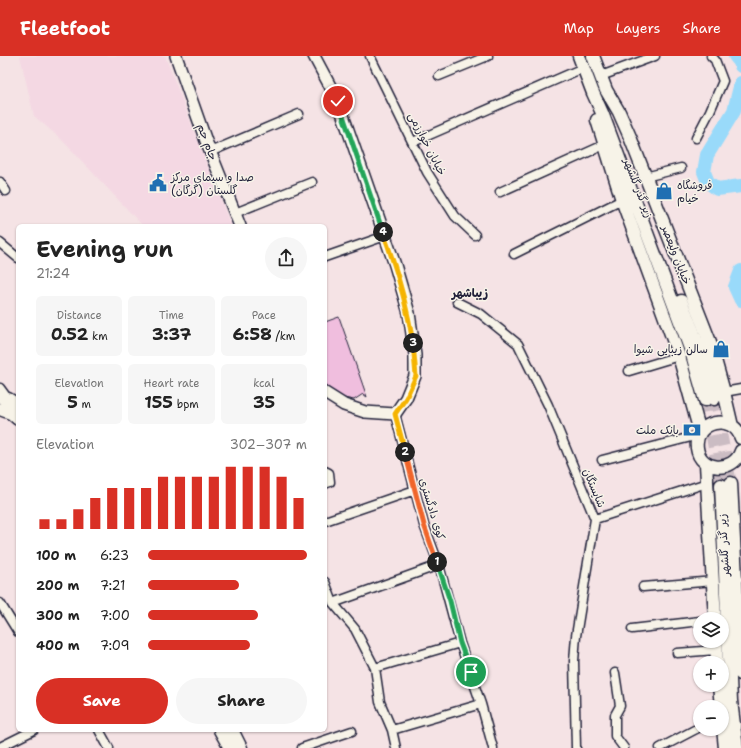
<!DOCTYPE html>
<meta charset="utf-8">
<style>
:root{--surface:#fff;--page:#f6f6f6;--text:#222;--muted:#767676;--accent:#d93025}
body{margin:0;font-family:"Shantell Sans","Playpen Sans Arabic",sans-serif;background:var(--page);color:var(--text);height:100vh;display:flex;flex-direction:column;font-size:15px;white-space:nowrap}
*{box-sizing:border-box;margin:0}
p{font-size:13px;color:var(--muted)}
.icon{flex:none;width:22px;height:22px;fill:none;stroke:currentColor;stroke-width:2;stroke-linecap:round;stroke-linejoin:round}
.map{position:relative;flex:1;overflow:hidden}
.side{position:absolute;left:16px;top:168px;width:311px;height:508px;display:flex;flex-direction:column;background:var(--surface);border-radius:6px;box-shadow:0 1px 3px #0004}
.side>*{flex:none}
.controls{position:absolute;left:693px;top:556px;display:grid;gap:8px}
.controls a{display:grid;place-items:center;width:36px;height:36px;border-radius:50%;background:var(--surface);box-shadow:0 1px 3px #0004;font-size:20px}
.pin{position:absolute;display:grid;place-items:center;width:34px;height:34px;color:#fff;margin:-17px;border:2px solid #fff;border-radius:50%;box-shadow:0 1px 4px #0007}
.km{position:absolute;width:20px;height:20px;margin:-10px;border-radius:50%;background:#222;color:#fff;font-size:11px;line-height:20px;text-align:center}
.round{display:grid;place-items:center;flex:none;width:42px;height:42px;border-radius:21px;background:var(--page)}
.head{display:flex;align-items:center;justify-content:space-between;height:68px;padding:0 20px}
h1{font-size:22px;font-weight:700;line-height:30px}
.metrics{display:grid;grid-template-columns:repeat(3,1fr);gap:6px;height:68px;padding:4px 20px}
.metrics div{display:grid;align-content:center;border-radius:6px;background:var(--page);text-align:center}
.metrics b{font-size:17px;font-weight:700}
.metrics small{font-size:11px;font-weight:400}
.metrics p{font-size:11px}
.chart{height:112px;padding:8px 20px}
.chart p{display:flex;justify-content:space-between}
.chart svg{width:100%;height:72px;margin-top:4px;stroke:var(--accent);stroke-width:6}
.cta{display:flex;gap:8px;margin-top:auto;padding:8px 20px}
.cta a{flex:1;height:46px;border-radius:24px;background:var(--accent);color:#fff;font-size:16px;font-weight:700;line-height:46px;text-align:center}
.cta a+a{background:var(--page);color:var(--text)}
ul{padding:0 20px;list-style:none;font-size:13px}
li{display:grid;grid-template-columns:64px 48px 1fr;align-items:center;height:30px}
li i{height:10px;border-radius:5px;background:var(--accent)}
header{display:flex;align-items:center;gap:24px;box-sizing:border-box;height:56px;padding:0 20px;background:var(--accent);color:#fff}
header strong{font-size:19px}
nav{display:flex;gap:22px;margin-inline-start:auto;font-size:14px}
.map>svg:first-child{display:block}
.built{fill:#f4d8e3}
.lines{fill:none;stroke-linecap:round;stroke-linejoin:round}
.river{stroke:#99dafa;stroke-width:14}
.building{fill:#f0bede;stroke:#22223b}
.primary-tunnel{stroke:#cbbcc3;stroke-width:12;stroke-dasharray:12 6;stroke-linecap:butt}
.street-casing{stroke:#22223b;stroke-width:11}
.secondary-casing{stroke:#22223b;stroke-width:14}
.primary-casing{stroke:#22223b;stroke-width:15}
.street{stroke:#f7f3e8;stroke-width:8}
.secondary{stroke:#f7f3e8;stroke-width:11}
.primary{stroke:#f7f3e8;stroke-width:12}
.split-1-casing{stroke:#fff;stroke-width:8}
.split-2-casing{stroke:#fff;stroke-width:8}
.split-3-casing{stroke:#fff;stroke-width:8}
.split-4-casing{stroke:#fff;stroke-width:8}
.split-5-casing{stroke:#fff;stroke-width:8}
.split-1{stroke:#22a559;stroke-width:5}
.split-2{stroke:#f0652b;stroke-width:5}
.split-3{stroke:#f5b400;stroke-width:5}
.split-4{stroke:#f5b400;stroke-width:5}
.split-5{stroke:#22a559;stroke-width:5}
.labels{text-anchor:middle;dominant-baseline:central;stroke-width:3;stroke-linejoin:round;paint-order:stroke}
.street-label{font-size:11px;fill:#22223b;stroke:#f7f3e8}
.poi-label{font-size:11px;fill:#22223b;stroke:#f7f3e8;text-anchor:start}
.neighbourhood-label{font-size:12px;font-weight:bold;fill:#22223b;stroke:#f7f3e8}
</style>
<header>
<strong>Fleetfoot</strong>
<nav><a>Map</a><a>Layers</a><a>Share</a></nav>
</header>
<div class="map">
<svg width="741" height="692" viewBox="0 0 741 692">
<rect width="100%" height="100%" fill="#f5e3e5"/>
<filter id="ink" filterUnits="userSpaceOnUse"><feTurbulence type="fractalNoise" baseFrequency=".025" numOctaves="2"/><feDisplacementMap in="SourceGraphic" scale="8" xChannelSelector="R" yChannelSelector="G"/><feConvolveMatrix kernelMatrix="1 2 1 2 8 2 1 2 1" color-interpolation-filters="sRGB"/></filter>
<g filter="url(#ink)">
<!-- built -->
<path class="built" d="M20,0H165L231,170H143L61,83L34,60Z"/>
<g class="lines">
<!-- river -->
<path class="river" d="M735,0L740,6L741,10
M741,27L734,55L707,99L704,116L708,126L717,133L741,130
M741,215L735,231L741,244"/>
</g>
<!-- building -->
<path class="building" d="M339,261L367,341L363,338L354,344L344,342L325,331V266Z"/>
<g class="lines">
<!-- primary-tunnel -->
<path class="primary-tunnel" d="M714,343L731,427
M705,344L721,429"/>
<!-- street casing -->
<g class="street-casing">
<path id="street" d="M370,0L427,116L455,160L475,179
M439,20L488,0
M601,20L655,0
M696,82L710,55L723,25L715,4L711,0
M413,86L583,12
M210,96L299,58
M645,121L681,112
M0,126L6,135
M500,136L604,89
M235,157L312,126
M0,187L18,202
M514,198L622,144
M325,201L385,180
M457,246L481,258L518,288L548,349L595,463L576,580L574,605L576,692
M629,315L679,300
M0,332L8,343
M724,336L741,333
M395,358L424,469L439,509L460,587L481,648L493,692
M602,404L699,379
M325,415L329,417L330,426L325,428
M595,463L707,427
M325,465L415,434
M325,526L333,547L355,573L375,612L380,646L392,674L396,692
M643,531L714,525
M0,547L18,576
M333,547L439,509
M632,573L700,565
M677,597L716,594
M375,612L460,587
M615,617L620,650L615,659V680L624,692
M99,674L109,692
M392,674L481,648
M0,691L34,674
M302,692L352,675
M660,692L700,671"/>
</g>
<!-- secondary casing -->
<g class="secondary-casing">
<path id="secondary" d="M176,0L206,85L240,170
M314,0L338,45L395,209L409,257L415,299V320L406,342L395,358L365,356L344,349L325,337"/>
</g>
<!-- primary casing -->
<g class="primary-casing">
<path id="primary" d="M579,0L593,37L603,59L691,295L705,344
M593,0L606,34L619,56L630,81L710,286L724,336L732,370
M597,64L622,144L679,300L700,376
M681,245L699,291L714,343
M0,341L8,343L18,349
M0,353L11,357L18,363
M741,382C733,356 693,365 697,392C700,416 734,417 741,395
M706,408L715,563
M731,427L741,618
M721,429L731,645L737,692
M716,585L717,607
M719,629L721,651
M722,662L725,692
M220,674L230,692
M232,674L241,692"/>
</g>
<!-- street -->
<use href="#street" class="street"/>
<!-- secondary -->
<use href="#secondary" class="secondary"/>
<!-- primary -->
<use href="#primary" class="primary"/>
</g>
</g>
<g class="lines" filter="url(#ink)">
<!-- split-1 casing -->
<g class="split-1-casing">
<path id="split-1" d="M437,506L450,545L460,587L471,616"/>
</g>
<!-- split-2 casing -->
<g class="split-2-casing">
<path id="split-2" d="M405,396L424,469L437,506"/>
</g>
<!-- split-3 casing -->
<g class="split-3-casing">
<path id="split-3" d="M405,396L395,358L406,342L416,320L413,287"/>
</g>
<!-- split-4 casing -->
<g class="split-4-casing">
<path id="split-4" d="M383,176C397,214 407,248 413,287"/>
</g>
<!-- split-5 casing -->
<g class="split-5-casing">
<path id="split-5" d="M338,45L383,176"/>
</g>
<!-- split-1 -->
<use href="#split-1" class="split-1"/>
<!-- split-2 -->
<use href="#split-2" class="split-2"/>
<!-- split-3 -->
<use href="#split-3" class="split-3"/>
<!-- split-4 -->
<use href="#split-4" class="split-4"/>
<!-- split-5 -->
<use href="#split-5" class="split-5"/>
</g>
<!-- icons -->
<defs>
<g id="civic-bare" transform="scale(1.38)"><path d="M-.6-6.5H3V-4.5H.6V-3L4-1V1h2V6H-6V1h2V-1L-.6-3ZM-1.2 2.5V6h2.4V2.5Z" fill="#1f6fb2" stroke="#f7f3e8" stroke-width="2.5" paint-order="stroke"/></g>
<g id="shop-bare" transform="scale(1.38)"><path d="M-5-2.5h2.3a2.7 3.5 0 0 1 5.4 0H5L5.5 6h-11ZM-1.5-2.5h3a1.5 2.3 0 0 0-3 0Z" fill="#1f6fb2" stroke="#f7f3e8" stroke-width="2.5" paint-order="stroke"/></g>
<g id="bank-bare" transform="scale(1.38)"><path d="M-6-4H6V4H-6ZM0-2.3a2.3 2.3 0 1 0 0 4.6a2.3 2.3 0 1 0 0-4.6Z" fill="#1f6fb2" stroke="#f7f3e8" stroke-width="2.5" paint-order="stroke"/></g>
</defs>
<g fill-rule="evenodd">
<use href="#civic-bare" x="158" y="127"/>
<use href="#shop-bare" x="664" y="135"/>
<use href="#shop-bare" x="721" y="293"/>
<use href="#bank-bare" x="692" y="374"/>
</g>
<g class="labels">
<!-- street labels -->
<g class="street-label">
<text transform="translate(207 86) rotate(69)">جام جم</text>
<text transform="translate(427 88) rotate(63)">خیابان خوارزمی</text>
<text transform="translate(638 132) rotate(69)">زیر گذر گلشهر</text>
<text transform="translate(676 199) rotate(69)">خیابان ولیعصر</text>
<text transform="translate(594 432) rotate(67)">شایستگان</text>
<text transform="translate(432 453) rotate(73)">کوی دادگستری</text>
<text transform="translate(724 489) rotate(-93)">زیر گذر گلشهر</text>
</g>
<!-- poi labels -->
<g class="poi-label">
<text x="171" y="121">صدا و سیمای مرکز<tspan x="171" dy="13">گلستان (گرگان)</tspan></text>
<text x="677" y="129">فروشگاه<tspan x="677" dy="13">خیام</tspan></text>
<text x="708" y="293" text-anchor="end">سالن زیبایی شیوا</text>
<text x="679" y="374" text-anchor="end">بانک ملت</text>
</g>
<!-- neighbourhood labels -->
<g class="neighbourhood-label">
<text x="470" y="237">زیباشهر</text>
</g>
</g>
</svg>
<div class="controls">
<a><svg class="icon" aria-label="layers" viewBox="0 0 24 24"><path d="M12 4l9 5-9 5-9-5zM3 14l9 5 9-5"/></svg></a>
<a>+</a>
<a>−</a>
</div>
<div class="pin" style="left:471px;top:616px;background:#1e9e55"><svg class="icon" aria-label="arrive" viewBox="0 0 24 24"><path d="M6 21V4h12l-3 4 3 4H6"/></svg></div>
<div class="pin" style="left:338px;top:45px;background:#d93025"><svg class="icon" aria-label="check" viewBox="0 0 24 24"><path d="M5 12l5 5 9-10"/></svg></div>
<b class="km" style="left:437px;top:506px">1</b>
<b class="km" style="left:405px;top:396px">2</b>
<b class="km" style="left:413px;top:287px">3</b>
<b class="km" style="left:383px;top:176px">4</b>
<section class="side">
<div class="head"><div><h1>Evening run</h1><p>21:24</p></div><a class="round"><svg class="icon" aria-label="share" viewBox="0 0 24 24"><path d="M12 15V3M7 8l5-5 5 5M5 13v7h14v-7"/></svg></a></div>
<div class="metrics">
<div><p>Distance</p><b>0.52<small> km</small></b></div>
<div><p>Time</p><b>3:37</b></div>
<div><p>Pace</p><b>6:58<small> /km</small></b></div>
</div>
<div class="metrics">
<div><p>Elevation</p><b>5<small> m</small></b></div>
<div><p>Heart rate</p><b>155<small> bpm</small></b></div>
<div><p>kcal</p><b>35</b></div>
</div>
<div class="chart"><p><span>Elevation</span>302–307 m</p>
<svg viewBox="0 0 160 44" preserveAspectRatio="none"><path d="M5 44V38M15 44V38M25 44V32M35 44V25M45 44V19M55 44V19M65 44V19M75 44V12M85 44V12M95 44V12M105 44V12M115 44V6M125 44V6M135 44V6M145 44V12M155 44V25"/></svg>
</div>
<ul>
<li><b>100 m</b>6:23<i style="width:100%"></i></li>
<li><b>200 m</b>7:21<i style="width:57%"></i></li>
<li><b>300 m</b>7:00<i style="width:69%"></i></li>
<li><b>400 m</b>7:09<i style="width:64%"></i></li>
</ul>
<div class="cta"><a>Save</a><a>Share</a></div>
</section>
</div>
